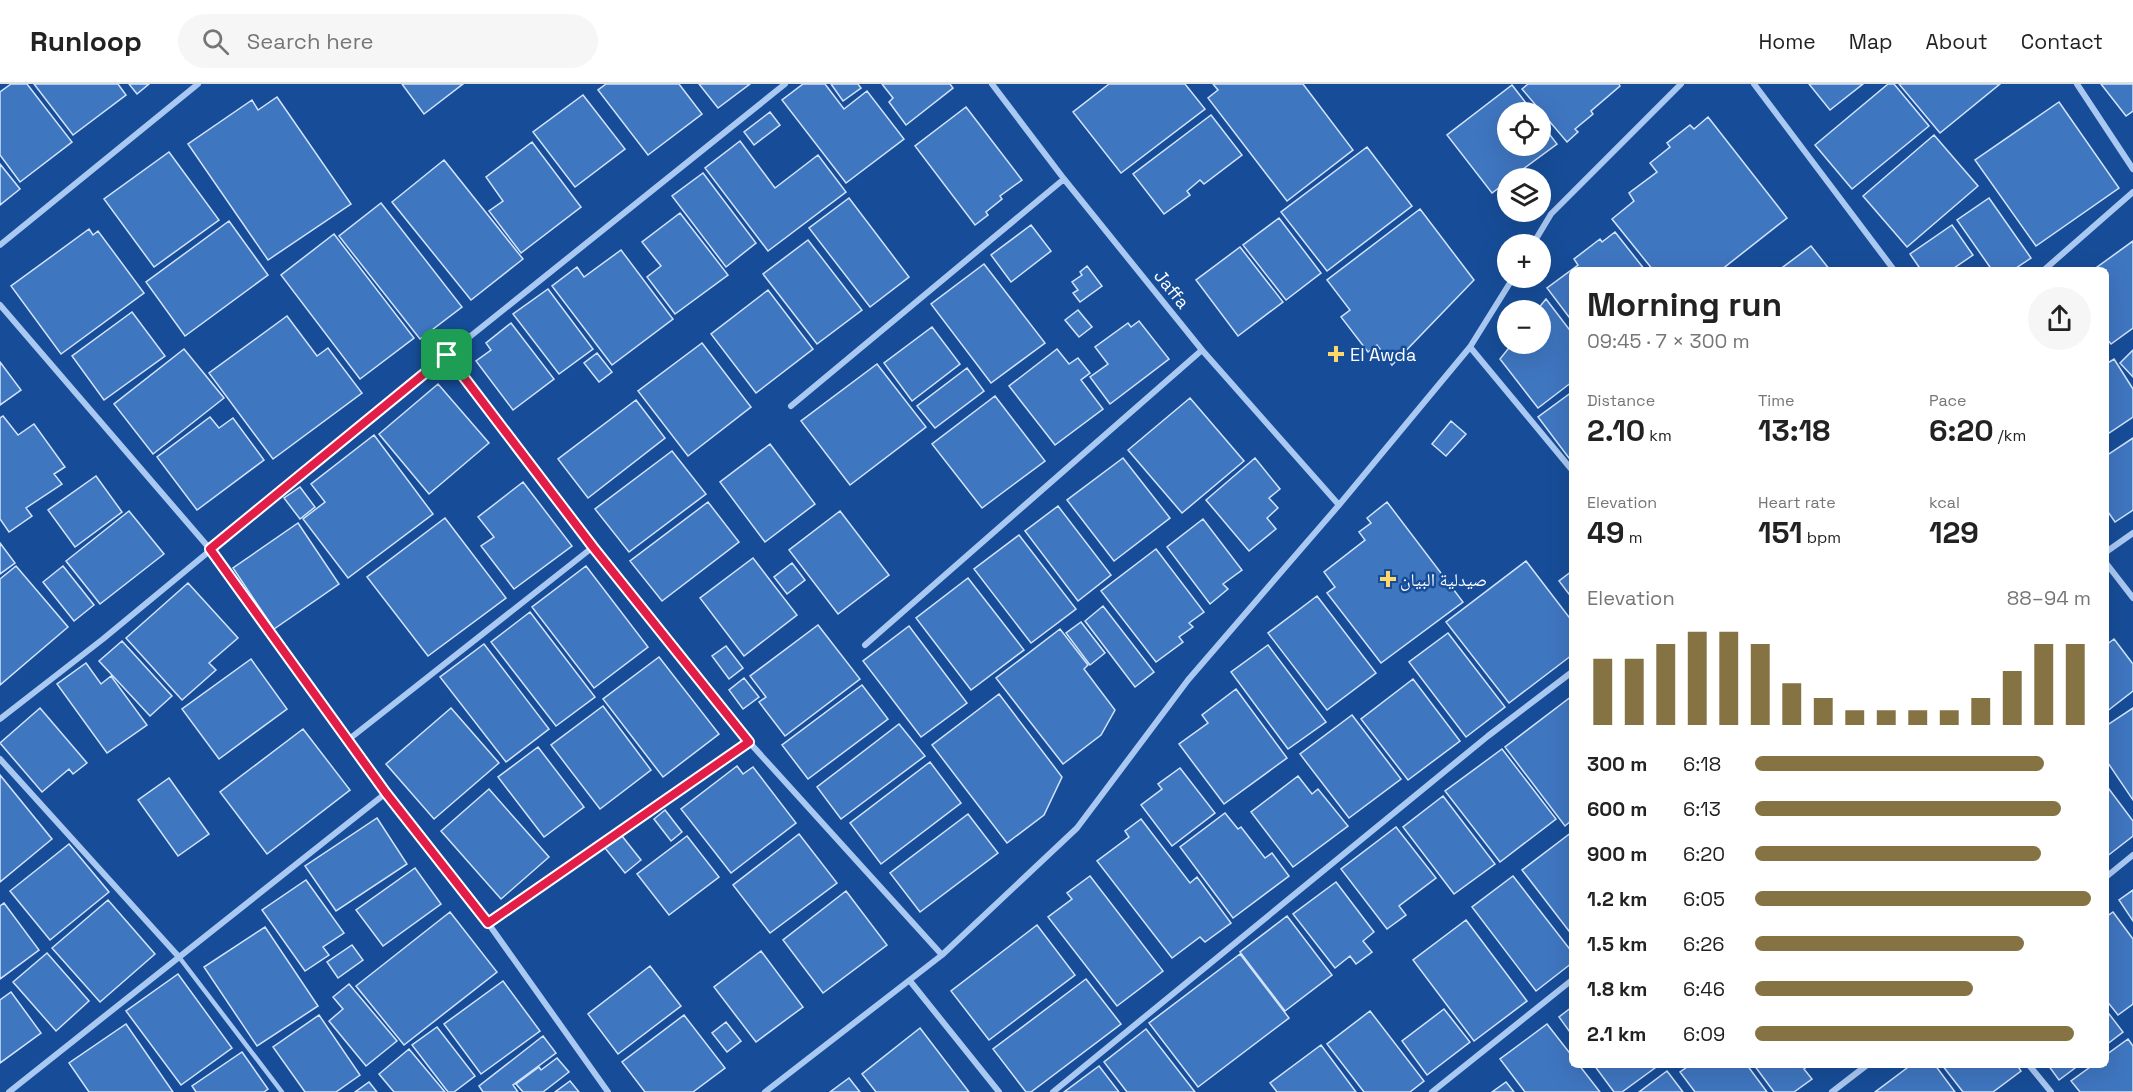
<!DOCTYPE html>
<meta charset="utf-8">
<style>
:root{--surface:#fff;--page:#f6f6f6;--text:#222;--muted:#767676;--line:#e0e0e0;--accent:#857343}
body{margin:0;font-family:"Space Grotesk","Noto Naskh Arabic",sans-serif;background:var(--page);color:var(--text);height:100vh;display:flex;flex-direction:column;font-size:22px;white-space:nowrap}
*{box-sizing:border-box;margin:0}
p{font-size:20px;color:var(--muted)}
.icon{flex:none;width:33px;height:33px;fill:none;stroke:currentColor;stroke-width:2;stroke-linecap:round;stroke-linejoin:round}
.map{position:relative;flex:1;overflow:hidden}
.sheet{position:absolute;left:1569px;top:183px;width:540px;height:801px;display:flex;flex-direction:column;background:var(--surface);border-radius:9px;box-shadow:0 6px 24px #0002}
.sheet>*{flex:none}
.buttons{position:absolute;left:1497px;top:18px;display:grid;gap:12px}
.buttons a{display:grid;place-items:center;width:54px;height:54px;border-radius:50%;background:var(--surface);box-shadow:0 6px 24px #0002;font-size:30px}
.pin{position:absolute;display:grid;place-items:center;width:51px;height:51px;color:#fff;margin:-26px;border-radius:12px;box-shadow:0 3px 9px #0006}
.round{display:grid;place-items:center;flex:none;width:63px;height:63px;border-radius:32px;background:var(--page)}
.head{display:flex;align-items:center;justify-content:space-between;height:102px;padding:0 18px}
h1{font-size:33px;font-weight:800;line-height:45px}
.metrics{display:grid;grid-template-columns:repeat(3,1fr);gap:9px;height:102px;padding:6px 18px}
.metrics div{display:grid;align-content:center}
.metrics b{font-size:30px;font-weight:800}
.metrics small{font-size:16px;font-weight:400}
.metrics p{font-size:16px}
.chart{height:168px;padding:12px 18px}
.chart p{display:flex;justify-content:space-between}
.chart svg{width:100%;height:108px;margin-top:6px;stroke:var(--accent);stroke-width:6}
ul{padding:0 18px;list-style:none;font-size:20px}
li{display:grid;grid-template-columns:96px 72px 1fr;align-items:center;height:45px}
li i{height:15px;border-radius:8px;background:var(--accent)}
header{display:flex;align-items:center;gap:36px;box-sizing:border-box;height:84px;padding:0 30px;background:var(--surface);border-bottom:2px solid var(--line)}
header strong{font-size:28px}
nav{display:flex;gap:33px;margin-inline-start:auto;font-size:21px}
.search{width:420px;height:54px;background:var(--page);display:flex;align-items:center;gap:15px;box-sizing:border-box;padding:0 21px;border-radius:33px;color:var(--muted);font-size:22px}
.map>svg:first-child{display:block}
.building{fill:#3f76c0;stroke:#d2e4fc;stroke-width:1.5}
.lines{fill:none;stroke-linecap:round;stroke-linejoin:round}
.service{stroke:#aac9f2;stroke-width:4.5}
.minor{stroke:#aac9f2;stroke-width:6}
.route-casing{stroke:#fff;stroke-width:12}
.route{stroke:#e11d48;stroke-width:8}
.poi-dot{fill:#ffd76b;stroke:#174d98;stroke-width:2}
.labels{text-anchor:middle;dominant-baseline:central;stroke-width:5;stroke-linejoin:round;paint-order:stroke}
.street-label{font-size:18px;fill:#fff;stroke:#174d98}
.poi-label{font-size:18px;fill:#fff;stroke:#174d98;text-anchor:start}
</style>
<header>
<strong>Runloop</strong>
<div class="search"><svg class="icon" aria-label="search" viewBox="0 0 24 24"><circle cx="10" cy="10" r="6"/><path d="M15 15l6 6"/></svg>Search here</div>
<nav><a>Home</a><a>Map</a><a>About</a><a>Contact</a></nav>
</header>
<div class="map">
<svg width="2133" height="1008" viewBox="0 0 2133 1008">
<rect width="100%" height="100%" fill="#174d98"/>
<!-- building -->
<path class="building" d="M11,0H27L72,58L20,98L0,71V8Z
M34,0H118L126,11L73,51Z
M129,0H149L137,10Z
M402,0H463L424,30Z
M606,0H679L702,30L648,71L598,6Z
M699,0H750L718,24Z
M803,0H825L844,25L867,7L904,55L846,99L782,16Z
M831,0H858L861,4L843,17Z
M882,0H950L953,4L906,41L889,18L893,14Z
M1109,0H1185L1205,25L1121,89L1073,28Z
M1213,0H1303L1353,66L1287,117L1208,14L1218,6Z
M1528,0H1619L1620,2L1591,27L1593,30L1575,45L1578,48L1567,58L1522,5Z
M1809,0H1863L1830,26Z
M1888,0H1894L1929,42L1852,105L1815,61Z
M1899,0H2000L1940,49Z
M2101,0H2133V27L2126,32Z
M1512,1L1533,28H1508V62H1540V38L1557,60L1511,94H1508V97L1492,109L1447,51Z
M583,11L625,65L575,103L533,48Z
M277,13L351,120L268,176L188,60L252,16L258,26Z
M2059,18L2119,104L2036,162L1975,76Z
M966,23L1022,96L1000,112L1002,115L986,128L988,131L975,141L915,62Z
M770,28L780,41L754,61L744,48Z
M1211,31L1242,71L1204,100L1200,96L1187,107L1190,111L1164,130L1133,90Z
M1708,33L1787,134L1721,186H1653L1612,135L1634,117L1629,109L1657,88L1650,79L1670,63L1667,59L1690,41L1694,45Z
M1934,51L1978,102L1907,163L1863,112Z
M740,57L775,104L818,71L846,108L768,167L705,84Z
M532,58L581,123L521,169L489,127L503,117L486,93Z
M1367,63L1412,122L1327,187L1281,128Z
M169,68L219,136L154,183L104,115Z
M444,76L523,175L471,216L392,118Z
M0,80L20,105L0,121Z
M703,89L756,159L726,183L672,112Z
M849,114L909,193L870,223L809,144Z
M1989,114L2031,174L2013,186H1992L1957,136Z
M381,119L462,223L420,255L339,152Z
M1420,125L1474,196L1392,281L1377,261L1368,268L1341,233L1350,226L1327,196Z
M680,129L728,191L675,230L647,193L661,182L642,158Z
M1279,134L1321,189L1286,216L1243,161Z
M229,137L268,191L185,252L146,198Z
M1031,141L1051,167L1011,198L991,171Z
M1952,141L1973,171L1951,186H1921L1910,170Z
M89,145L93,151L98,147L144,209L61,270L11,202Z
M1615,148L1645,186H1572V237L1547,204L1578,181L1574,175L1600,155L1602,158Z
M334,150L414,254L360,295L281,191Z
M808,156L862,226L817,260L763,190Z
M2133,157V244L2111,260L2106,254V186H2093Z
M1811,162L1830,186H1779Z
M1240,163L1283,218L1238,252L1196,196Z
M621,166L673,235L612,281L552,202L577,183L584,193Z
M984,180L1045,259L991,299L931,220Z
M1087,182L1102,202L1080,218L1073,209L1078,206L1072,198L1082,191L1080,188Z
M548,205L593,265L559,290L513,230Z
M768,206L813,265L756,309L711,250Z
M1546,215L1572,249V298L1538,324L1500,275L1512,260H1540V226H1537Z
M1078,226L1092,243L1079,253L1065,236Z
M132,228L165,272L104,316L72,272Z
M287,232L317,272L328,264L362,309L273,375L209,289Z
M1139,237L1169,275L1110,320L1090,293L1108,280L1095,263L1128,239L1131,243Z
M511,239L554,295L513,326L476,277L491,266L486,259Z
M932,243L960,280L912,317L884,279Z
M702,259L751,323L688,372L638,307Z
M184,265L224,314L153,370L114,320Z
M1057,265L1069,280L1078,274L1090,289L1081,296L1103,325L1055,361L1009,302Z
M2133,266V293L2120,279Z
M597,269L612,288L599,298L584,279Z
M2114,275L2133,305V333L2106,351V280Z
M0,278L21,306L0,321Z
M877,280L926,343L850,401L801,337Z
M967,284L984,307L935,344L917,322Z
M438,300L489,359L429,410L379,350Z
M1572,308V378L1538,333Z
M995,312L1045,377L982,424L932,360Z
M1190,314L1244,377L1182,429L1128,366Z
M636,316L665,354L588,414L558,375Z
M3,332L18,351L34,340L65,383L54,390L62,400L26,424L32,432L9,448L0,435V334Z
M210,333L219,344L233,334L264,376L197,426L157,373Z
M1451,337L1466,350L1446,372L1432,360Z
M374,351L433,430L348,494L303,435L325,418L311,400Z
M2133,354V426L2115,438L2106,425V372Z
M770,360L815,420L765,458L720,398Z
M672,367L706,410L629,468L595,425Z
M1123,374L1170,434L1114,477L1067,416Z
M1255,374L1280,405L1269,414L1278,424L1267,434L1276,445L1249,467L1206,416Z
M96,392L122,428L75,463L48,426Z
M523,398L572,462L514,505L481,462L494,453L478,433Z
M300,403L315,423L300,435L284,414Z
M708,418L739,458L662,517L630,477Z
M1387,418L1463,518L1381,579L1327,509L1335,503L1324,488L1365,456L1359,448L1371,439L1367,434Z
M1058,422L1111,491L1078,517L1025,447Z
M129,427L164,470L100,520L66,477Z
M840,427L889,491L838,530L789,466Z
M445,434L506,514L428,572L367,493Z
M1203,435L1242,486L1223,500L1228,505L1210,520L1167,463Z
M298,439L339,500L274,545L233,484Z
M1019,451L1076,525L1031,559L974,485Z
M0,459L15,479L0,490Z
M1156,465L1204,528L1189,539L1193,543L1179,553L1183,558L1156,578L1101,507Z
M753,474L797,531L744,572L700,514Z
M1526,477L1572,537V571L1509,619L1446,538Z
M792,479L805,496L787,510L774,493Z
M16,482L68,543L0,601V495Z
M63,482L94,521L74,537L43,498Z
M586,482L648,563L594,604L532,523Z
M1572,487V514L1559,497Z
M968,494L1024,566L971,606L916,534Z
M188,499L238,554L209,579L216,586L182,616L126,554Z
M1317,512L1376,589L1327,626L1268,549Z
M1103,522L1154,588L1135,603L1085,537Z
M530,528L595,613L556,642L491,558Z
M1081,538L1105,569L1090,581L1066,549Z
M818,541L860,595L785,652L759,618L766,613L750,592Z
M909,542L967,619L921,653L863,577Z
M1060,545L1088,581L1084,585L1115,626L1101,651L1063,680L996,594Z
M1448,549L1505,623L1466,653L1409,578Z
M2114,555L2133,580V607L2106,628V561Z
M122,557L172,612L150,632L99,577Z
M484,560L549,645L506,678L440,593Z
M1268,561L1326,638L1288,665L1231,588Z
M726,562L743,584L729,595L712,572Z
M659,573L719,650L663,693L603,615Z
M251,575L287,625L219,675L182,625Z
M86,579L101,600L111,592L147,641L107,669L57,600Z
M744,594L759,613L743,625L729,606Z
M1413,595L1460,657L1408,696L1361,635Z
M862,601L888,635L808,695L782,661Z
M1236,605L1287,674L1224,720L1179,660L1208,639L1202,631Z
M999,610L1062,693L1044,731L1007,759L932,661Z
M1572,612V736L1565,742L1505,663Z
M603,622L651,686L600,725L551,661Z
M40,624L87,679L73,690L69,685L42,708L0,659Z
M451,624L499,679L434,735L386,680Z
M2133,624V716L2106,676V642Z
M1352,631L1401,695L1349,734L1300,670Z
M899,640L925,672L841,735L817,703Z
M303,645L350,706L267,770L220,708Z
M538,663L584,723L544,753L498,693Z
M1502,665L1556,735L1500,778L1445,707Z
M930,678L961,719L881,780L850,739Z
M737,682L743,690L753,683L796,739L731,789L681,725Z
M1180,684L1215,729L1172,762L1141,721L1162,705L1158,700Z
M0,691L52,755L0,798Z
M1298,692L1312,710L1318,705L1348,742L1293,783L1251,728Z
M169,694L209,750L178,772L138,716Z
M2106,701L2133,737V752L2106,773Z
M489,705L549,773L501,815L441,747Z
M1443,712L1495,780L1454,810L1403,743Z
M665,726L682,748L671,757L654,735Z
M1225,729L1238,745L1241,743L1265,774L1272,769L1289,792L1233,834L1180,763Z
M968,730L998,769L920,828L890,789Z
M377,734L407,780L336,827L305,782Z
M1141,735L1190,799L1197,793L1231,839L1205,858L1200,853L1172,874L1097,777L1129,753L1125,747Z
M1396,743L1436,794L1399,822L1406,831L1387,845L1341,785Z
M1572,748V851L1522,786Z
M799,750L837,799L770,849L733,801Z
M622,752L641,776L625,789L605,764Z
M687,752L719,793L669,831L637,790Z
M69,760L109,808L50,856L10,807Z
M415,784L441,820L383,862L356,826Z
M1090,792L1163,887L1117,922L1048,833L1072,815L1067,809Z
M1513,792L1572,868V879L1536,907L1472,823Z
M306,796L344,849L323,863L329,871L305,887L262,826Z
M1336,798L1374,848L1363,857L1372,868L1356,880L1350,872L1335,884L1293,830Z
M2133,806V837L2119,816Z
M846,807L887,861L823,909L783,856Z
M108,816L155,870L100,918L52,864Z
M4,819L39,866L0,895V822Z
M450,828L497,888L404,961L356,902Z
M2113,828L2133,855V920L2118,931L2106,916V833Z
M1287,832L1332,891L1285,927L1240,868Z
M1466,836L1527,917L1474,957L1413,876Z
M1037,841L1075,891L989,956L951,907Z
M265,843L318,922L257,962L204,883Z
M352,861L363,876L338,894L327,878Z
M761,867L803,923L756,958L714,903Z
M47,869L89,917L56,947L13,898Z
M1240,870L1289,934L1198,1003L1149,939Z
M650,882L681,922L618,970L588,930Z
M178,890L232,964L181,1001L126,927Z
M1086,895L1121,940L1031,1008H1026L993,965Z
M503,897L540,947L481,990L444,940Z
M349,900L397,957L366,982L329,937L343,925L333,913Z
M11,908L41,949L0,979V916Z
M1572,923V951L1559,933Z
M1444,925L1470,958L1427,991L1402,957Z
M2106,926L2123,948L2106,961Z
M1370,927L1424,997L1410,1008H1364L1327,960Z
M319,931L360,991L336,1008H305L273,963Z
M684,931L725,984L693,1008H645L622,978Z
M726,938L741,957L727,968L712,949Z
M126,940L173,1008H89L69,979Z
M1547,940L1572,972V981H1579L1600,1008H1525L1500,975Z
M437,943L475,992L454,1008H448L412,961Z
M920,944L969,1008H876L862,990Z
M1146,945L1195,1008H1127L1104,978Z
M543,952L556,969L513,1001L518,1008H483L479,1002Z
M2128,955L2133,962V1008H2080L2071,997L2093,981H2106V971Z
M1321,961L1356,1008H1277L1270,999Z
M409,965L445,1008H394L379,990Z
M242,968L268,1005L264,1008H196L192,1002Z
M557,974L569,988L543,1008H523L516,1000L539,983L541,986Z
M1594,981H1659L1622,1008H1614Z
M1690,981H1747L1767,1008H1695L1680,988Z
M1754,981H1809L1804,985L1812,995L1794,1008H1774Z
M1911,981H1935L1955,1008H1875Z
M1942,981H2017L2021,987L1993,1008H1963Z
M2048,981H2079L2059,996Z
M1099,982L1119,1008H1064Z
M1667,987L1683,1008H1639Z
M849,994L860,1008H830Z
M570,997L579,1008H555Z
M369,998L377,1008H355Z
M1506,998L1514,1008H1492Z"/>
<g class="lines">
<!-- service -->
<path class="service" d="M179,873L282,1008"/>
<!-- minor -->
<path class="minor" d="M992,0L1064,95L1202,266L1339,421
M1754,0L1894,186
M2077,0L2133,85
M1533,160L1551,130L1681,0
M0,161L198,0
M2044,186L2133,108
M0,221L210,465L386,709L488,839L608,1008
M1470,263L1572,386
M447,271L593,463L749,658L942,871
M791,322L1064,95
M2106,468L2133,449
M2106,479L2133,514
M865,561L1202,266
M0,635L103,555L447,271L785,0
M348,656L593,463
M0,675L179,873
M2106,793L2133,771
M488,839L749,658
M910,897L999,1008
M2029,981L2051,1008
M9,1008L386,709
M765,1008L942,871L1077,744L1188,596L1339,421L1470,263L1513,194
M1053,1008L1488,652L1572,588
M1432,1008L1572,896
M1832,1008L1867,981"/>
</g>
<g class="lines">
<!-- route casing -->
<g class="route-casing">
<path id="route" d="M447,271L593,463L749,658L488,839L386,709L210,465Z"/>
</g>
<!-- route -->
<use href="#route" class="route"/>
</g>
<!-- markers -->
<g class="poi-dot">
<path d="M1333 261h6v6h6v6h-6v6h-6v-6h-6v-6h6z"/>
<path d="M1385 486h6v6h6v6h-6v6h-6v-6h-6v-6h6z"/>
</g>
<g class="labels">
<!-- street labels -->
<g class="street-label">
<text transform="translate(1172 205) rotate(51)">Jaffa</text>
</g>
<!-- poi labels -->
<g class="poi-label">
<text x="1350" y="270">El Awda</text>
<text x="1400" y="495">صيدلية البيان</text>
</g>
</g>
</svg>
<div class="buttons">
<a><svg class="icon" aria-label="locate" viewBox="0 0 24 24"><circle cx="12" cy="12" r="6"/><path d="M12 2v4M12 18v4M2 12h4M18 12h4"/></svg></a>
<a><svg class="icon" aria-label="layers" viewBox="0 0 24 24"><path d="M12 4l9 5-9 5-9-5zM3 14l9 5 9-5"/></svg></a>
<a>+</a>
<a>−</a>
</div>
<div class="pin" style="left:447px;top:271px;background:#1e9e55"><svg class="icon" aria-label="arrive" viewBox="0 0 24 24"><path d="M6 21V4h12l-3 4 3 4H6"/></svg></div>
<section class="sheet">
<div class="head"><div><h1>Morning run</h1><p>09:45 · 7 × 300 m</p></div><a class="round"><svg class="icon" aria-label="share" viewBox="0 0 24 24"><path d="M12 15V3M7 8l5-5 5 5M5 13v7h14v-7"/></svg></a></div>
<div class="metrics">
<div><p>Distance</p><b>2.10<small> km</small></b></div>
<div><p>Time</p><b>13:18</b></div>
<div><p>Pace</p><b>6:20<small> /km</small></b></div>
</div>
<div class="metrics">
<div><p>Elevation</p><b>49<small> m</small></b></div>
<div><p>Heart rate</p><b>151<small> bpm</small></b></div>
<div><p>kcal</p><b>129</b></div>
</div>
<div class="chart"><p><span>Elevation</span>88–94 m</p>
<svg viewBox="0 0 160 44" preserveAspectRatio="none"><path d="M5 44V17M15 44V17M25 44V11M35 44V6M45 44V6M55 44V11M65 44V27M75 44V33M85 44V38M95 44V38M105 44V38M115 44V38M125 44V33M135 44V22M145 44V11M155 44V11"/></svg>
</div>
<ul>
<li><b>300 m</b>6:18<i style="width:86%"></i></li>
<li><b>600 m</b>6:13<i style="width:91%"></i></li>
<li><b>900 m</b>6:20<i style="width:85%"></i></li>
<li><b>1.2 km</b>6:05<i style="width:100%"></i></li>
<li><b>1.5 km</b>6:26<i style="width:80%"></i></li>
<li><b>1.8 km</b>6:46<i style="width:65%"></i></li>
<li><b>2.1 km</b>6:09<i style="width:95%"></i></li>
</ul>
</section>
</div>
